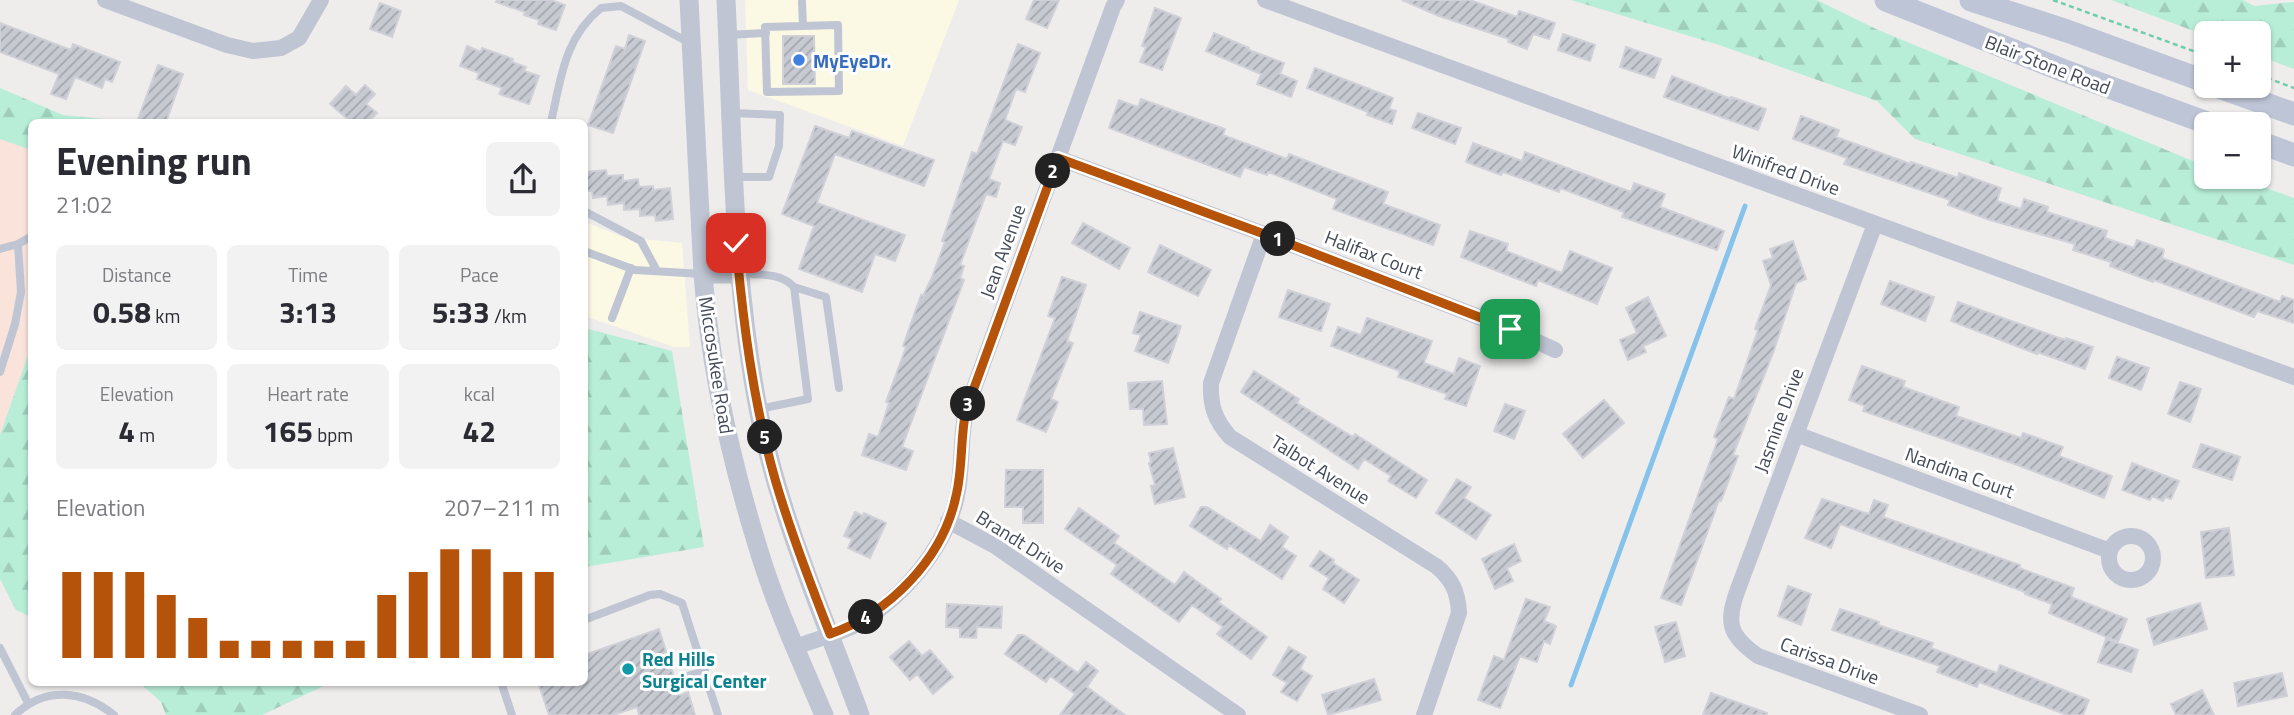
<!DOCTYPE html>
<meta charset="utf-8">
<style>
:root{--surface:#fff;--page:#f2f2f3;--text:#2b2b33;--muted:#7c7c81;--accent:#b45309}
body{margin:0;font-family:"Titillium Web",sans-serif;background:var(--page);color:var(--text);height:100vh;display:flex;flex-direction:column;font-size:26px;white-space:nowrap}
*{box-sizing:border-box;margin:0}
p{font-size:23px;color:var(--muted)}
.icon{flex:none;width:38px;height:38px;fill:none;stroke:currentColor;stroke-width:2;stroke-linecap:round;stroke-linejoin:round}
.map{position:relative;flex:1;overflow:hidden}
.drawer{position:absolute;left:28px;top:119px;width:560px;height:567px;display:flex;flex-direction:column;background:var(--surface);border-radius:10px;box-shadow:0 2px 5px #0004}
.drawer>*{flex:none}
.fabs{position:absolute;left:2194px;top:21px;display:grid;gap:14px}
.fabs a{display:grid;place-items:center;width:77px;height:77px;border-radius:10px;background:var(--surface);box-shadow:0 2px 5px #0004;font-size:35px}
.pin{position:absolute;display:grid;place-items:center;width:60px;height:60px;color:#fff;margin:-30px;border-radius:14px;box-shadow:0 4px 10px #0006}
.km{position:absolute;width:35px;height:35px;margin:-18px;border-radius:50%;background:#222;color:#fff;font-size:19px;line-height:35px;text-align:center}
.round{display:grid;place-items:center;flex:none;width:74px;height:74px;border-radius:10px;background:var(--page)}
.head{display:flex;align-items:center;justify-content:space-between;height:119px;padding:0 28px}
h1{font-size:38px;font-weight:700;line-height:52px}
.metrics{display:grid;grid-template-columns:repeat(3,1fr);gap:10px;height:119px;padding:7px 28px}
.metrics div{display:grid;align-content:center;border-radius:10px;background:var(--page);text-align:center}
.metrics b{font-size:30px;font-weight:700}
.metrics small{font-size:19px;font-weight:400}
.metrics p{font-size:19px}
.chart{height:196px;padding:14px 28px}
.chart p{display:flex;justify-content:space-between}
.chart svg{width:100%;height:126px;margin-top:7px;stroke:var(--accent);stroke-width:6}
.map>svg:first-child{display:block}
.commercial{fill:#fbf9e3}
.medical{fill:#fae3da}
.forest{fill:url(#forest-firs)}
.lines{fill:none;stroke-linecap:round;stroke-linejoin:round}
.stream{stroke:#85c3ec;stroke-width:5}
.building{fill:url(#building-hatch);stroke:#d0d1d8;stroke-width:2}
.path{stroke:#70ccb0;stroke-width:2.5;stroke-dasharray:5 3.5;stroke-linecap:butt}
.service{stroke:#bfc5d2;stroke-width:8}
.minor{stroke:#bfc5d2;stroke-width:16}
.tertiary{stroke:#bfc5d2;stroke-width:19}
.secondary{stroke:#bec5d6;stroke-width:23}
.route-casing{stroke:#fff;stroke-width:14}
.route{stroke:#b45309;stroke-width:9}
.shop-dot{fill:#3f7fe0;stroke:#fff;stroke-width:2.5}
.culture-dot{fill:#0f9aa8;stroke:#fff;stroke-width:2.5}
.labels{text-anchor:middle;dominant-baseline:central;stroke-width:6;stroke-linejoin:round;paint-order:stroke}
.shop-label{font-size:19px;font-weight:bold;fill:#366cbe;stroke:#fff;text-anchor:start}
.street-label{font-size:19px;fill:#444b59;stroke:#fff}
.culture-label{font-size:19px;font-weight:bold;fill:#0d838f;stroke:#fff;text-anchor:start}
</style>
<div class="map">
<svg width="2294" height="715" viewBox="0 0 2294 715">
<defs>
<pattern id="forest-firs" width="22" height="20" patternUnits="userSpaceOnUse" patternTransform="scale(1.75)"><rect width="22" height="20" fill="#b8eed7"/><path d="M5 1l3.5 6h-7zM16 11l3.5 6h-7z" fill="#9fcebb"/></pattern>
<pattern id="building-hatch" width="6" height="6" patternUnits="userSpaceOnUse" patternTransform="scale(1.75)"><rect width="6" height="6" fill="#c8cad2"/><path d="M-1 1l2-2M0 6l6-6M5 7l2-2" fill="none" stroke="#a4a6ad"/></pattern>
</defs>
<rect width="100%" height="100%" fill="#efecec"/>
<!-- commercial -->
<path class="commercial" d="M745,0H959L903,146L748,90Z
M585,222L623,237L682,243L690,347H674L585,316Z"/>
<!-- medical -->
<path class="medical" d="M0,103L32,122L31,350L0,435Z"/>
<!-- forest -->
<path class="forest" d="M1571,0H1817L1876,29L2207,167V177H2235L2294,198V265L1915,139L1877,101L1719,45Z
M2111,0H2243L2254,6L2294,2V69L2259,56V33H2207V36Z
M0,88L63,115L134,122H32L31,150L0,139Z
M585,328L672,351L704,547L585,567Z
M31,347V617L16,610L0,579V435Z
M140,683H330L262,715H166L161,702Z"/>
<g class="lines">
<!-- stream -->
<path class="stream" d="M1571,685L1745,206"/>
</g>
<!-- building -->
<path class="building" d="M497,0H551L565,5L556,30L538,24L539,20L524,15L525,12L496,2Z
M1034,0H1059L1047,28L1026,19Z
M1402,0H1470L1517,17L1519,11L1555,23L1549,39L1533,34L1527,49L1508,42L1509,39L1439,16Z
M380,3L401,11L392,37L370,29Z
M1155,8L1181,18L1162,70L1140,62L1146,47L1142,46Z
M0,23L71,50L73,44L120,62L112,82L105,79L102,88L75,77L66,99L51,94L59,74L0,52Z
M1214,33L1249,48V50L1284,63L1280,74L1297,81L1291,97L1257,84L1261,74L1206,51Z
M1563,34L1595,45L1590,61L1558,50Z
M629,35L645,41L613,133L588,125L616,46L625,49Z
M783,36H814L815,84H783Z
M1018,44L1040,53L1025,92L1016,89L1005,120L1022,127L1015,145L1003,141L989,179L1000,183L996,197L986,194L960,265L964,266L960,278L964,280L902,447L913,451L906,470L862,455L869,434L878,437L889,403L886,402L906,347L903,346L921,295L923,296L932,277L945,242L942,241L972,152L977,154Z
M467,46L481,52L482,48L513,59L512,62L526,67L524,71L539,76L529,104L499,94L502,88L477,79L479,73L460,66Z
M1626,47L1661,59L1654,78L1620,67Z
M158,65L183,74L166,122H148L138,119Z
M1315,68L1393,98L1389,109L1396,111L1392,124L1367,115L1368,112L1307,88Z
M1672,76L1731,99V97L1766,109L1758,130L1664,97Z
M365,85L375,94L366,104L377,113L368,122H351L330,104L346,86L356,95Z
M1141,99L1225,129L1223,135L1287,159L1289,154L1388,192L1383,204L1440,225L1433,245L1333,209L1337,199L1268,172L1267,175L1244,167L1240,177L1109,128L1119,100L1138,107Z
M1418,113L1461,128L1455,144L1412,128Z
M1801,116L1839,130L1836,137L1911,164V162L1958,178L1959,173L2001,188L1997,201L2021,209L2024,199L2048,207L2047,212L2107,231L2105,238L2134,248L2137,240L2164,250L2162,258L2280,302L2282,296L2294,300V323L2257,311L2254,317L2154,280L2153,282L2110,266L2111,262L2073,250L2075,244L1990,220L1948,205L1950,200L1844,164L1847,158L1793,139Z
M815,126L849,138L852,131L934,160L924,186L835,154L817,203L905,235L895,261L875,254L862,292L799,269L814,226L782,214Z
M1473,143L1522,161L1525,152L1631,192L1634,183L1665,194L1660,207L1724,231L1717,250L1622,217L1624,212L1560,188L1559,192L1503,172L1501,175L1466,162Z
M606,170L607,176L623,175V181L638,179L639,187L653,186V190L670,188L673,219L656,221L655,215L640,216V209L624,210V203L608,205L607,196L593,198L592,191H584V172Z
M1083,223L1130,248L1119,269L1072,243Z
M1470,231L1508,244L1506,251L1562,273L1570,251L1612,268L1597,304L1538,280L1536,286L1461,257Z
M1793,241L1806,279L1796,283L1773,353L1733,455L1738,456L1721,501L1719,500L1681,605L1661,598L1718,439L1714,437L1729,397L1734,399L1758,330L1755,329L1771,285L1763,261L1773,258L1770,249Z
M1160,245L1211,270L1198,296L1148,272Z
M1062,277L1086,285L1067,341L1073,343L1051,399L1058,402L1046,432L1017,420L1055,318L1048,316Z
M1890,281L1934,297L1925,321L1881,304Z
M1288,290L1330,304L1321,331L1279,317Z
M1648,297L1666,336L1643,346L1646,352L1628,360L1620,340L1637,333L1626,308Z
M1958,302L2065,340L2066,338L2093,347L2085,369L2037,352V354L1951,321Z
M1140,312L1181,326L1168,363L1135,351L1141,335L1133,333Z
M1367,318L1432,341L1424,363L1454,374L1459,358L1480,366L1466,406L1445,399L1447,394L1398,377L1400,371L1331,346L1338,327L1361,335Z
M2117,357L2149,368L2141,390L2109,378Z
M1862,366L1905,381L1903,387L1959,407L1956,416L2021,438L2023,433L2063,447L2059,456L2112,476L2104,498L2012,463L1863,411L1865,406L1849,400Z
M1254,371L1299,399L1297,403L1353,437L1355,434L1427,480L1416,498L1388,481L1391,476L1364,459L1358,469L1241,392Z
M1162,381L1167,424L1144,425L1143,409H1130L1128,383Z
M2180,382L2201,389L2190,422L2168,414Z
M1604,400L1624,423L1583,458L1563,434Z
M1505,404L1525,411L1514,439L1494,431Z
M2201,444L2240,457L2232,480L2193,467Z
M1173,448L1185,497L1155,504L1151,486L1155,485L1149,463L1151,462L1149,453Z
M2132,463L2179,481L2171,499L2165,497L2163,501L2152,496L2150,500L2122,490Z
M1006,470H1043V523H1023V507H1005Z
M1457,479L1471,487L1464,498L1491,515L1476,539L1436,513Z
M1822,499L1869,514L1874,500L1888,505L1883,517L2020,565L2019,568L2074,588L2071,597L2127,619L2118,642L2049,613L2052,604L2025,594V592L1840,524L1831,548L1805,538Z
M1201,507H1207L1261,541L1270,525L1288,537L1282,547L1296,556L1282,579L1229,545L1227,549L1190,526Z
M1079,508L1119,536L1114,543L1175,585L1184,572L1221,599L1218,602L1267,637L1251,659L1217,634L1223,627L1192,605L1179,622L1111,574L1117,565L1065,529Z
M855,512L863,516L864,513L886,523L870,558L848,548L852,539L844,536Z
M2229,528L2234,575L2206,578L2201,532Z
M1514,544L1521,561L1507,568L1513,581L1495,589L1482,559Z
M1320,551L1334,560L1333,563L1359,580L1344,603L1323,589L1329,578L1310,566Z
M1788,586L1811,594L1801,625L1778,616Z
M1526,599L1550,607L1544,621L1556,626L1550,644L1544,641L1537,662L1520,656L1500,708L1478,700L1494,656L1504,660Z
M2200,603L2207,629L2154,645L2147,619Z
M947,604L1002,607L1001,628L977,627L976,638L960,637V628L946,627Z
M1840,609L1879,622L1878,625L1933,643L1931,648L1997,673L2000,665L2089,700L2083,715H2067L1979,682L1977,687L1937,672L1940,666L1832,630Z
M1676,622L1685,656L1665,662L1655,627Z
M659,629L680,695L688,692L695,715H639L637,707L613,715H549L538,682H584V655Z
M1018,635H1024L1078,673L1086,662L1098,671L1087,687L1125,715H1060L1075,694L1050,676L1046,682L1005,654Z
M2106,639L2138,650L2131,672L2098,662Z
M909,641L922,656L930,650L953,677L933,694L917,674L910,680L890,657Z
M1289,647L1306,657L1300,669L1312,676L1297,701L1281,692L1287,683L1273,675Z
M2282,673L2287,696L2238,706L2234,683Z
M1374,679L1381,700L1328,715L1322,695Z
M2202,690L2214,715H2176L2171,704Z
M1711,693L1767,713V715H1703Z"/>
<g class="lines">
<!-- path -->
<path class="path" d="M2053,0L2207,56
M2259,75L2294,88"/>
<!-- service -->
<path class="service" d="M802,2L803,26
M838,25L839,91L767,92L765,27Z
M728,35L766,33
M732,113L780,115L779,146L769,177H733
M551,122C561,79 564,38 601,8L621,6L688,42
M584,211L641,241L657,271
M0,249L18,244L32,236
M584,251L635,270L703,274
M740,274C759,275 780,272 794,287L808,399L759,409
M794,287L826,297L839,388
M612,318L631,268
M0,372L15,324L21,292L18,244
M584,620L650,595L660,594L682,603L718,715
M0,648L28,703
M683,677L705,671
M501,682L512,715
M15,715C45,686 83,690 114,715"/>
<!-- minor -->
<path class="minor" d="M105,0L227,45L253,51L281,48L299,38L321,0
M1265,0L2294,377
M1058,158L1264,234L1510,329L1555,350
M1875,224L1738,589C1726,622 1728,635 1758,656L1920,715
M1264,234L1211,383C1210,406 1215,420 1230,437L1436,566C1452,579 1458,592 1459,613L1424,715
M1796,434L2110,551
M948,521L995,546L1238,715
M2109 558a22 22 0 1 1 44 0a22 22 0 1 1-44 0Z
M795,647C814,640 834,635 851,627C900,602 945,550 957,496C963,467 960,438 966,410L1113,7L1117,0"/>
<!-- tertiary -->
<path class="tertiary" d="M689,0L703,274C710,368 731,461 759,551C776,607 801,661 824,715
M726,0C733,140 732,280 760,418C781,520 824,617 860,715
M703,274H739"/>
<!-- secondary -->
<path class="secondary" d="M1886,0L2062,70L2210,124
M1971,0L2067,31L2207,82
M2216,86L2294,114
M2259,142L2294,155"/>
</g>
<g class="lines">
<!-- route casing -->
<g class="route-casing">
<path id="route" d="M736,243C743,322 753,401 775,479C790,531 810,583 830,634C889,613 943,559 956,496C963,468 960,438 966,410L1058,158L1264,234L1510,329"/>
</g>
<!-- route -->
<use href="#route" class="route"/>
</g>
<!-- markers -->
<circle class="shop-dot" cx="799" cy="60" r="7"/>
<circle class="culture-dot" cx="628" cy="669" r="7"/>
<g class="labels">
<!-- shop labels -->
<g class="shop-label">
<text x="813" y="60">MyEyeDr.</text>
</g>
<!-- street labels -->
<g class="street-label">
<text transform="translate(2048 64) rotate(21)">Blair Stone Road</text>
<text transform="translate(1786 169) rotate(20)">Winifred Drive</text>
<text transform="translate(1002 251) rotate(-70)">Jean Avenue</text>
<text transform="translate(1374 254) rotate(21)">Halifax Court</text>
<text transform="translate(717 365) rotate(81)">Miccosukee Road</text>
<text transform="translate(1778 420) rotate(-70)">Jasmine Drive</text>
<text transform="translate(1321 469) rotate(32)">Talbot Avenue</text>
<text transform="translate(1960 472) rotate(20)">Nandina Court</text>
<text transform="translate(1021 541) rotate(32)">Brandt Drive</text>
<text transform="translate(1830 660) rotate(20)">Carissa Drive</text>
</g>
<!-- culture labels -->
<g class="culture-label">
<text x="642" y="658">Red Hills<tspan x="642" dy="22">Surgical Center</tspan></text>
</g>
</g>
</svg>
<div class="fabs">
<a>+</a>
<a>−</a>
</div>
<div class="pin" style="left:1510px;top:329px;background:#1e9e55"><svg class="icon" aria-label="arrive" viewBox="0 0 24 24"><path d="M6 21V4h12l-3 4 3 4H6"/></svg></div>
<div class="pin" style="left:736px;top:243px;background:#d93025"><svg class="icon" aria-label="check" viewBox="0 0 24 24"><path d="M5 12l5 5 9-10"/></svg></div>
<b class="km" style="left:1278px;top:239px">1</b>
<b class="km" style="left:1053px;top:171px">2</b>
<b class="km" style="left:968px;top:404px">3</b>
<b class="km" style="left:866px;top:617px">4</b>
<b class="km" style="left:765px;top:437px">5</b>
<section class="drawer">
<div class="head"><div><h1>Evening run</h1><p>21:02</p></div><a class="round"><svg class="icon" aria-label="share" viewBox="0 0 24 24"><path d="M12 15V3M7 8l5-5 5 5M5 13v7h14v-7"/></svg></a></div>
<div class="metrics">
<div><p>Distance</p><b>0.58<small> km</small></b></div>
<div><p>Time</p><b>3:13</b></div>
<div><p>Pace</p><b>5:33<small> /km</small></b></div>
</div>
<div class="metrics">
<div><p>Elevation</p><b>4<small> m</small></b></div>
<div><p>Heart rate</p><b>165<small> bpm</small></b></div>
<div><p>kcal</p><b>42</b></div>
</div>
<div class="chart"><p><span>Elevation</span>207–211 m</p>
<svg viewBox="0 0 160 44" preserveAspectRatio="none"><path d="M5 44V14M15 44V14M25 44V14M35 44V22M45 44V30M55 44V38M65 44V38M75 44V38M85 44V38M95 44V38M105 44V22M115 44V14M125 44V6M135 44V6M145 44V14M155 44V14"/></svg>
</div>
</section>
</div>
